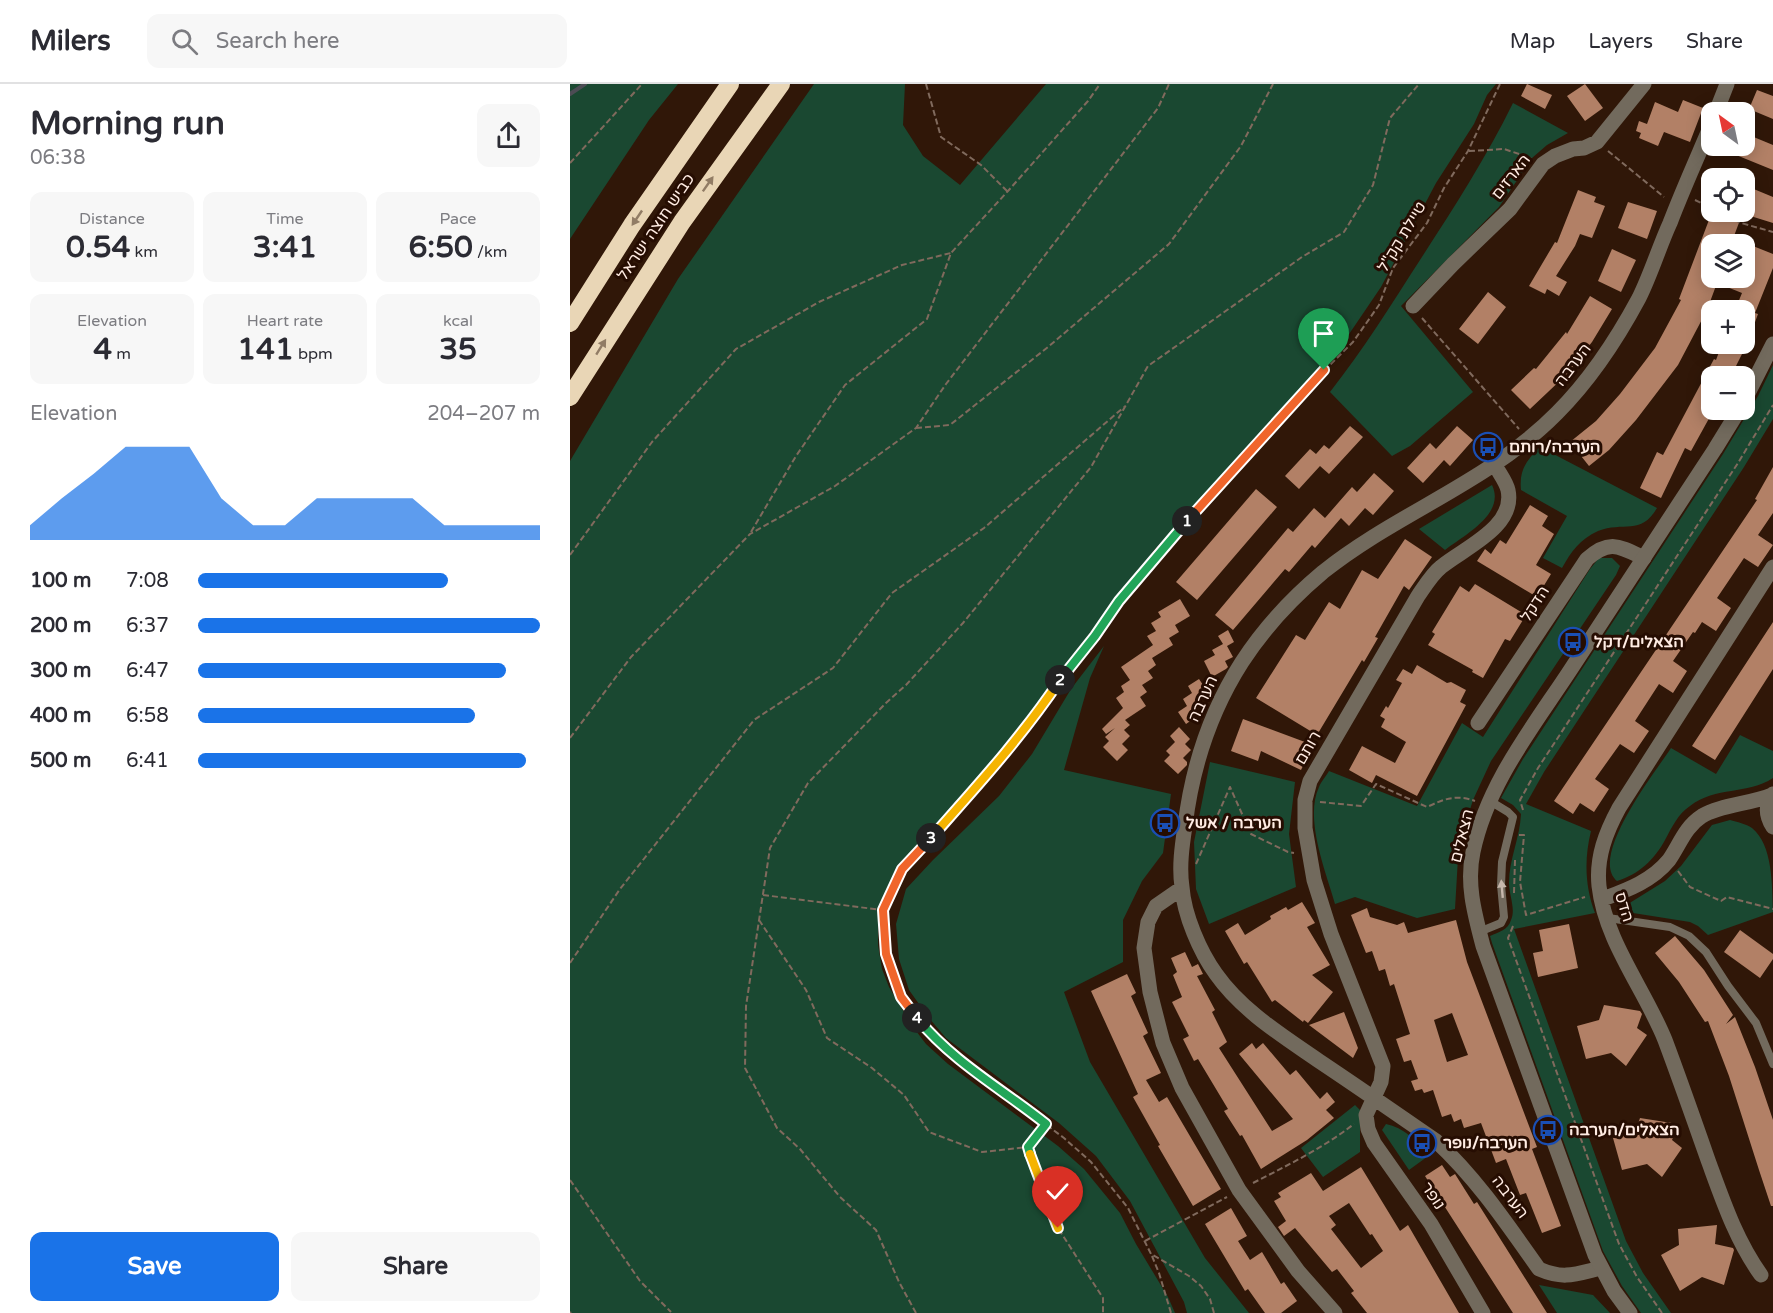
<!DOCTYPE html>
<meta charset="utf-8">
<style>
:root{--surface:#fff;--page:#f7f7f7;--text:#2b2b33;--muted:#7c7c81;--line:#e1e1e2;--accent:#1a73e8}
body{margin:0;font-family:"Varela Round",Heebo,sans-serif;background:var(--page);color:var(--text);height:100vh;display:flex;flex-direction:column;font-size:22px;white-space:nowrap}
*{box-sizing:border-box;margin:0}
p{font-size:20px;color:var(--muted)}
.icon{flex:none;width:33px;height:33px;fill:none;stroke:currentColor;stroke-width:2;stroke-linecap:round;stroke-linejoin:round}
.map{position:relative;flex:1;overflow:hidden}
.details{display:flex;flex-direction:column;background:var(--surface);width:570px}
.details>*{flex:none}
.needle{width:39px;rotate:327deg}
.fabs{position:absolute;left:1131px;top:18px;display:grid;gap:12px}
.fabs a{display:grid;place-items:center;width:54px;height:54px;border-radius:12px;background:var(--surface);box-shadow:0 3px 15px #0003;font-size:30px}
.pin{position:absolute;display:grid;place-items:center;width:51px;height:51px;color:#fff;margin:-62px -26px;border-radius:50% 50% 50% 0;rotate:-45deg;box-shadow:0 0 6px #0007}
.pin .icon{rotate:45deg}
.km{position:absolute;width:30px;height:30px;margin:-15px;border-radius:50%;background:#222;color:#fff;font-size:16px;line-height:30px;text-align:center}
.round{display:grid;place-items:center;flex:none;width:63px;height:63px;border-radius:12px;background:var(--page)}
.headline{display:flex;align-items:center;justify-content:space-between;height:102px;padding:0 30px}
h1{font-size:33px;font-weight:700;line-height:45px}
.metrics{display:grid;grid-template-columns:repeat(3,1fr);gap:9px;height:102px;padding:6px 30px}
.metrics div{display:grid;align-content:center;border-radius:12px;background:var(--page);text-align:center}
.metrics b{font-size:30px;font-weight:700}
.metrics small{font-size:16px;font-weight:400}
.metrics p{font-size:16px}
.chart{height:168px;padding:12px 30px}
.chart p{display:flex;justify-content:space-between}
.chart svg{width:100%;height:108px;margin-top:6px;fill:var(--accent);opacity:.7}
.action{display:flex;gap:12px;margin-top:auto;padding:12px 30px}
.action a{flex:1;height:69px;border-radius:12px;background:var(--accent);color:#fff;font-size:24px;font-weight:700;line-height:69px;text-align:center}
.action a+a{background:var(--page);color:var(--text)}
ul{padding:0 30px;list-style:none;font-size:20px}
li{display:grid;grid-template-columns:96px 72px 1fr;align-items:center;height:45px}
li i{height:15px;border-radius:8px;background:var(--accent)}
header{display:flex;align-items:center;gap:36px;box-sizing:border-box;height:84px;padding:0 30px;background:var(--surface);border-bottom:2px solid var(--line)}
header strong{font-size:28px}
nav{display:flex;gap:33px;margin-inline-start:auto;font-size:21px}
.search{width:420px;height:54px;background:var(--page);display:flex;align-items:center;gap:15px;box-sizing:border-box;padding:0 21px;border-radius:12px;color:var(--muted);font-size:22px}
main{display:flex;flex:1;min-height:0}
.map>svg:first-child{display:block}
.green{fill:#1a4831}
.lines{fill:none;stroke-linecap:round;stroke-linejoin:round}
.stream{stroke:#4c4c54;stroke-width:4}
.building{fill:#b28066;fill-rule:evenodd}
.path{stroke:#806a5d;stroke-width:2;stroke-dasharray:6 3;stroke-linecap:butt}
.service{stroke:#726a5d;stroke-width:8}
.minor{stroke:#726a5d;stroke-width:15}
.tertiary{stroke:#726a5d;stroke-width:15}
.motorway{stroke:#e9d6b6;stroke-width:18}
.oneway{fill:#917c65}
.oneway2{fill:#c7b8ad}
.split-1-casing{stroke:#fff;stroke-width:12}
.split-2-casing{stroke:#fff;stroke-width:12}
.split-3-casing{stroke:#fff;stroke-width:12}
.split-4-casing{stroke:#fff;stroke-width:12}
.split-5-casing{stroke:#fff;stroke-width:12}
.split-6-casing{stroke:#fff;stroke-width:12}
.split-1{stroke:#f0652b;stroke-width:8}
.split-2{stroke:#22a559;stroke-width:8}
.split-3{stroke:#f5b400;stroke-width:8}
.split-4{stroke:#f0652b;stroke-width:8}
.split-5{stroke:#22a559;stroke-width:8}
.split-6{stroke:#f5b400;stroke-width:8}
.labels{text-anchor:middle;dominant-baseline:central;stroke-width:6;stroke-linejoin:round;paint-order:stroke}
.street-label{font-size:16px;fill:#ffece3;stroke:#260d02}
.poi-label{font-size:16px;font-weight:bold;fill:#ffece3;stroke:#260d02;text-anchor:start}
</style>
<header>
<strong>Milers</strong>
<div class="search"><svg class="icon" aria-label="search" viewBox="0 0 24 24"><circle cx="10" cy="10" r="6"/><path d="M15 15l6 6"/></svg>Search here</div>
<nav><a>Map</a><a>Layers</a><a>Share</a></nav>
</header>
<main>
<section class="details">
<div class="headline"><div><h1>Morning run</h1><p>06:38</p></div><a class="round"><svg class="icon" aria-label="share" viewBox="0 0 24 24"><path d="M12 15V3M7 8l5-5 5 5M5 13v7h14v-7"/></svg></a></div>
<div class="metrics">
<div><p>Distance</p><b>0.54<small> km</small></b></div>
<div><p>Time</p><b>3:41</b></div>
<div><p>Pace</p><b>6:50<small> /km</small></b></div>
</div>
<div class="metrics">
<div><p>Elevation</p><b>4<small> m</small></b></div>
<div><p>Heart rate</p><b>141<small> bpm</small></b></div>
<div><p>kcal</p><b>35</b></div>
</div>
<div class="chart"><p><span>Elevation</span>204–207 m</p>
<svg viewBox="0 0 160 44" preserveAspectRatio="none"><path d="M0 44V38L10 27L20 17L30 6L40 6L50 6L60 27L70 38L80 38L90 27L100 27L110 27L120 27L130 38L140 38L150 38L160 38V44z"/></svg>
</div>
<ul>
<li><b>100 m</b>7:08<i style="width:73%"></i></li>
<li><b>200 m</b>6:37<i style="width:100%"></i></li>
<li><b>300 m</b>6:47<i style="width:90%"></i></li>
<li><b>400 m</b>6:58<i style="width:81%"></i></li>
<li><b>500 m</b>6:41<i style="width:96%"></i></li>
</ul>
<div class="action"><a>Save</a><a>Share</a></div>
</section>
<div class="map">
<svg width="1203" height="1229" viewBox="0 0 1203 1229">
<rect width="100%" height="100%" fill="#301708"/>
<!-- green -->
<path class="green" d="M0,0H108L79,36L0,155Z
M244,0H335L333,41L353,72L390,101L476,0H926L917,11L904,40L866,99L811,203L754,287L584,466L545,522L525,542L504,570L439,663L410,696L336,776L324,792L311,825L308,837V861L312,885L319,903L343,943L356,960L378,980L488,1062L514,1085L550,1129L566,1160L598,1213L605,1229H0V377L108,195Z
M943,19L998,49L977,61L962,74L929,123L831,222L903,308L840,362L822,372L760,308C793,266 821,221 850,176C883,125 916,74 943,19Z
M1203,281V335L1174,383L974,688L956,720L1021,747C1014,775 1015,803 1025,829L944,845L1056,1157L1073,1189L1101,1229H1071L1052,1202L1033,1167L922,859L920,852C929,848 938,846 941,836C946,825 939,811 939,799C939,775 950,754 951,730L943,721L931,714L953,675L1153,370L1188,312Z
M970,363L1087,424C1071,452 1053,437 1028,447C1010,455 1001,468 992,484L973,474L997,432L951,406C949,386 956,377 970,363Z
M922,401C936,430 894,451 875,466L849,445Z
M1029,474H1042L1050,482L1046,491L921,677L903,716L892,751L888,774L885,825L847,834L785,813L765,820C756,788 734,735 749,703C751,698 756,692 759,687L847,722L892,639L913,653L1020,485Z
M534,562L520,594L494,686L601,710L593,769L572,797L553,836V878L494,908L520,978L635,1174L679,1229H617L614,1218L560,1117L526,1072L489,1039L376,954L359,934L339,906L329,875L326,840L336,805L363,776L429,712L462,670L501,605Z
M1170,651L1203,667V694C1177,711 1146,702 1120,722C1108,730 1102,743 1095,756C1085,775 1068,791 1047,797C1018,773 1086,687 1101,664L1146,690Z
M640,678L725,698L719,750L726,803L639,840L626,805L624,758Z
M1160,736C1167,738 1176,740 1182,744C1203,761 1202,801 1203,828L1138,851L1128,842L1120,838L1063,829L1058,824V820L1095,797L1111,782L1142,741Z
M785,1021L792,1028L790,1042V1068L753,1093L731,1064Z
M816,1040C833,1043 848,1058 861,1070L839,1086L812,1046Z
M969,1201L1023,1211L1040,1229H987Z"/>
<g class="lines">
<!-- stream -->
<path class="stream" d="M0,10L15,0"/>
</g>
<!-- building -->
<path class="building" d="M957,0L982,11L975,25L951,12Z
M1015,0L1033,24L1015,37L997,12Z
M1187,6L1203,12V35L1179,25Z
M1113,16L1133,24L1120,58L1094,48L1088,62L1069,54L1071,49L1066,47L1069,37L1077,40L1085,18L1108,28Z
M1174,49L1203,61V86L1144,62H1174Z
M1174,101L1203,113V139L1174,130Z
M1008,106L1026,113L1024,118L1035,122L1022,154L1010,150L1005,162L986,192L997,198L989,212L977,205L975,210L959,202L985,158L987,159Z
M1058,118L1087,127L1077,155L1048,144Z
M1142,128H1173L1161,160H1142V194H1174V182L1183,162L1203,170V184L1185,229L1188,230L1177,260L1161,292H1142V329L1121,367L1115,364L1091,414L1070,404L1087,368L1093,371L1144,275L1146,276L1152,260H1174V226H1165L1172,209L1147,199L1137,226L1108,281L1066,336L1039,366L1019,382L1000,358L1026,337L1050,310L1085,264L1111,216L1109,215Z
M1042,165L1066,176L1051,208L1028,197Z
M918,208L936,223L908,260L889,245Z
M1020,212L1042,225L1022,258L996,291L960,325L941,306L964,284L966,285L996,248L997,250Z
M780,342L793,353L759,390L750,382L729,405L715,392L740,365L746,370L754,361L759,365Z
M887,342L903,356L880,382L874,376L853,399L837,384L860,359L866,365Z
M1203,383V429L1188,451L1203,461L1188,483L1174,474L1147,514L1161,524L1146,547L1132,538L1125,549L1123,548L1103,577L1117,587L1103,609L1089,600L1065,637L1079,647L1064,669L1050,660L1025,695L1039,705L1024,728L1010,719L1003,730L984,717L1187,416L1185,415Z
M804,389L824,407L803,431L795,424L779,442L771,434L745,464L742,461L719,488L715,485L663,546L645,531L718,444L723,448L744,424L755,434L782,403L787,408Z
M686,405L707,423L627,516L606,498Z
M960,421L978,432L972,442L984,450L966,481L981,490L967,513L907,477L915,465L921,470L930,456L936,460Z
M835,455L862,473L839,506L834,502L805,553L808,554L794,578L792,576L747,651L686,614L726,551L735,556L759,518L770,525L792,486L808,495Z
M905,500L956,531L940,557L935,555L913,594L902,588L903,586L858,561L865,550L862,548L890,502L899,508Z
M610,515L620,532L605,541L609,548L599,554L603,561L582,574L586,581L578,587L583,594L572,601L577,608L570,613L576,622L555,636L560,641L554,646L560,652L552,660L558,666L547,677L533,663L539,657L535,653L545,644L536,650L532,645L553,624L546,614L554,608L551,602L560,596L551,583L583,561L577,552L586,547L581,539L591,533L588,528Z
M1203,538V585L1145,676L1122,662Z
M658,546L664,558L657,562L663,573L655,577L658,583L656,585L642,593L634,577L645,571L642,566L653,560L648,552Z
M847,581L877,599L881,598L896,606L890,618L896,621L847,712L806,691L802,699L779,686L792,662L825,679L836,658L811,643L815,635L810,632L816,622L818,624L832,599L826,596L833,585L842,590Z
M629,595L639,610L628,617L631,622L623,628L626,633L616,640L608,628L617,622L613,615L622,609L618,602Z
M673,635L743,661L731,686L691,667L688,677L661,667Z
M609,643L620,655L615,660L621,666L613,674L617,678V681L608,690L594,677L600,671L596,667L605,658L600,652Z
M732,818L745,839L737,843L760,881L742,891L763,908L738,939L734,936L733,938L705,916L702,918L677,878L674,880L655,847L668,839L675,851L701,835L700,832L716,823L718,826Z
M797,824L800,833L827,841L834,838L838,849L886,836L897,878L967,1063L962,1065L991,1142L972,1149L956,1109L950,1111L936,1075L926,1079L911,1039L894,1044L891,1035L884,1038L881,1030L872,1033L863,1006L854,1009L852,1005L845,1007L841,997L848,995L841,976L834,978L826,955L840,950L824,900L820,902L815,885L809,887L802,867L796,869L781,831ZM882,929L898,971L877,978L864,936Z
M999,840L1008,884L968,893L963,869L973,867L969,846Z
M1170,846L1203,870V875L1190,894L1154,868Z
M1105,852L1134,886L1163,931L1156,940L1165,933L1185,983L1203,1036V1122H1201L1189,1086L1159,992L1138,937L1135,938L1109,898L1085,869Z
M615,868L622,883L628,880L633,890L627,892L645,926L642,928L657,958L649,964L702,1047L723,1035L669,970L682,959L686,965L693,959L720,991L726,986L750,1015L757,1008L765,1018L756,1026L764,1034L737,1056L691,1085L672,1051L670,1052L654,1027L658,1025L628,975L624,977L613,955L619,952L602,918L612,913L603,891L607,888L601,874Z
M557,890L566,909L561,912L578,949L573,952L591,989L576,996L589,1018L597,1013L651,1105L623,1122L588,1062L590,1061L563,1013L568,1010L521,907Z
M1034,921L1070,927L1072,930L1067,944L1077,951L1056,982L1041,969L1016,975L1007,942L1029,936Z
M774,928L788,964L783,974L739,941Z
M1070,1034L1108,1040L1102,1056L1112,1064L1092,1093L1077,1080L1052,1086L1043,1054L1065,1049Z
M872,1081L880,1093L885,1090L904,1120L907,1118L977,1229H943L855,1092Z
M791,1083L830,1147L838,1141L889,1229H797L781,1209L784,1207L767,1185L762,1188L725,1144L714,1152L708,1143L716,1137L704,1117L711,1113L708,1109L741,1089L753,1107ZM779,1119L800,1151L802,1150L813,1167L791,1184L761,1145L766,1141L759,1132Z
M661,1124L677,1152L668,1157L680,1176L692,1168L711,1200L714,1198L727,1217L711,1229H695L678,1205L675,1207L635,1140Z
M1147,1141L1145,1160L1163,1164L1164,1166L1154,1201L1132,1193L1110,1207L1091,1171L1109,1161L1108,1145Z"/>
<g class="lines">
<!-- path -->
<path class="path" d="M356,0L371,53L411,81L437,107
M899,67L934,65L961,74
M1038,67L1094,113
M0,79L72,0
M1125,116L1142,124
M1148,128L1171,139L1203,148
M852,234L949,345
M346,344L380,341L478,263L599,160L671,62L703,0
M181,448L226,372L275,301L357,235L381,169L438,107L518,17L530,0
M0,471L82,358L166,265L249,218L332,181L381,169
M0,654L61,573L180,450L265,402L346,344L376,300L588,24L599,0
M750,718L791,722L806,700L857,723C874,715 886,710 905,717
M953,726L950,716L968,684L1168,379L1203,321
M949,751H954L950,798L956,831L1015,813
M626,780L660,703L681,750L718,768L724,769
M1108,787L1120,803L1151,817L1157,813L1203,825
M944,809L945,776
M193,811L312,826
M189,836L236,906L257,954L302,984L334,1011L359,1048L412,1068L458,1063
M943,842L938,854L1049,1160L1067,1193L1092,1229
M0,879L50,805L184,636L263,584L322,509L414,444L554,323
M476,1040L458,1063L488,1144L533,1214V1229
M0,1096L70,1197L101,1228
M683,1099C718,1081 753,1064 784,1040
M575,1157L657,1113
M582,1172L589,1189L601,1229
M0,1228L1,1229
M346,1229L329,1198L306,1146L270,1113L230,1065L207,1044L175,984L176,922L200,764L238,699L316,619L336,601L393,539L521,383L578,282L732,173L774,148L803,101L820,34L849,0
M644,1229L640,1215L631,1202L619,1192L581,1170L558,1124L521,1078L494,1054L384,972L363,953L331,913L316,870L313,826L332,785L418,692L472,623L497,586L525,552L549,517L610,445L754,287L783,258L809,221L823,184L857,139L874,104L898,67L930,0"/>
<!-- service -->
<path class="service" d="M1038,834L1100,843L1119,852L1136,868L1158,902L1186,939L1203,980
M909,848L931,839L934,833L931,801L932,778L943,733L938,728L920,717"/>
<!-- minor -->
<path class="minor" d="M1146,28L1157,0
M843,222L883,180L940,125L973,80L985,72L1003,65L1014,64L1027,58L1074,0
M908,639L1017,475C1039,455 1049,462 1074,474
M1203,710C1195,721 1196,732 1203,743
M612,804L586,822L578,838L574,864L580,908L593,959L612,1004L669,1106L728,1187L765,1229
M1033,815C1057,806 1082,797 1099,776C1110,760 1115,743 1132,732C1150,721 1180,720 1202,711
M1031,1184C1006,1190 994,1196 969,1185C937,1140 907,1095 866,1057C827,1030 788,1003 749,977C713,952 672,927 646,890C630,868 614,831 612,803C609,783 612,762 615,742C622,684 640,628 672,578C694,544 722,514 753,488C828,428 918,399 987,329C1020,296 1047,255 1069,214C1081,190 1089,163 1100,139C1113,105 1128,72 1142,39
M1191,1191C1166,1156 1153,1117 1138,1076C1124,1036 1110,996 1095,956C1075,906 1035,857 1029,802C1026,773 1036,748 1049,724L1203,483
M913,1229L861,1140L804,1059L798,1045L796,1031L811,998L813,982L761,850L744,796L735,744V716L740,697L848,512C855,502 862,490 871,483C894,464 946,443 938,406C936,397 929,389 925,381"/>
<!-- tertiary -->
<path class="tertiary" d="M1174,317L1203,260
M1060,1229L1044,1207L1025,1171L913,862C905,831 896,800 903,768C917,700 963,643 1001,585C1049,512 1097,439 1145,365L1169,326"/>
<!-- motorway -->
<path class="motorway" d="M0,239L62,141L160,0
M0,313L112,138L211,0"/>
</g>
<!-- one-way arrows -->
<defs><path id="oneway-solid" d="M-6-.8H1V-3.2L6.5 0L1 3.2V.8H-6Z" transform="scale(1.5)"/></defs>
<g class="oneway">
<use href="#oneway-solid" transform="translate(138 100) rotate(-55)"/>
<use href="#oneway-solid" transform="translate(67 134) rotate(124)"/>
<use href="#oneway-solid" transform="translate(31 263) rotate(-58)"/>
</g>
<use class="oneway2" href="#oneway-solid" transform="translate(932 805) rotate(-95)"/>
<g class="lines">
<!-- split-1 casing -->
<g class="split-1-casing">
<path id="split-1" d="M617,437L754,286"/>
</g>
<!-- split-2 casing -->
<g class="split-2-casing">
<path id="split-2" d="M490,596L525,552L549,517L617,437"/>
</g>
<!-- split-3 casing -->
<g class="split-3-casing">
<path id="split-3" d="M361,754C407,702 451,654 490,596"/>
</g>
<!-- split-4 casing -->
<g class="split-4-casing">
<path id="split-4" d="M347,934L331,913L316,870L313,826L332,785L361,754"/>
</g>
<!-- split-5 casing -->
<g class="split-5-casing">
<path id="split-5" d="M347,934C383,978 432,1005 476,1040L458,1063L460,1070"/>
</g>
<!-- split-6 casing -->
<g class="split-6-casing">
<path id="split-6" d="M460,1070L488,1144"/>
</g>
<!-- split-1 -->
<use href="#split-1" class="split-1"/>
<!-- split-2 -->
<use href="#split-2" class="split-2"/>
<!-- split-3 -->
<use href="#split-3" class="split-3"/>
<!-- split-4 -->
<use href="#split-4" class="split-4"/>
<!-- split-5 -->
<use href="#split-5" class="split-5"/>
<!-- split-6 -->
<use href="#split-6" class="split-6"/>
</g>
<!-- icons -->
<defs>
<g id="bus-ring" transform="scale(1.5)"><circle r="9.5" fill="#260d02" stroke="#1a4fb4" stroke-width="1.5"/><path d="M-5-6H5V4H4V6H2V4H-2V6H-4V4H-5ZM-3.5-4V0h7V-4ZM-3.5 1.2v1.5H-2V1.2ZM2 1.2v1.5H3.5V1.2Z" fill="#1a4fb4"/></g>
</defs>
<g fill-rule="evenodd">
<use href="#bus-ring" x="918" y="363"/>
<use href="#bus-ring" x="1003" y="558"/>
<use href="#bus-ring" x="595" y="739"/>
<use href="#bus-ring" x="978" y="1046"/>
<use href="#bus-ring" x="852" y="1059"/>
</g>
<g class="labels">
<!-- street labels -->
<g class="street-label">
<text transform="translate(941 93) rotate(-52)">הארזים</text>
<text transform="translate(86 143) rotate(-56)">כביש חוצה ישראל</text>
<text transform="translate(832 153) rotate(-59)">טיילת קק"ל</text>
<text transform="translate(1003 281) rotate(-53)">הערבה</text>
<text transform="translate(965 520) rotate(-57)">הדקל</text>
<text transform="translate(633 615) rotate(-65)">הערבה</text>
<text transform="translate(738 664) rotate(-60)">רותם</text>
<text transform="translate(892 752) rotate(-76)">הצאלים</text>
<text transform="translate(1054 823) rotate(73)">הדס</text>
<text transform="translate(863 1112) rotate(56)">נופר</text>
<text transform="translate(940 1113) rotate(53)">הערבה</text>
</g>
<!-- poi labels -->
<g class="poi-label">
<text x="939" y="363">הערבה/רותם</text>
<text x="1024" y="558">הצאלים/דקל</text>
<text x="616" y="739">הערבה / אשל</text>
<text x="999" y="1046">הצאלים/הערבה</text>
<text x="873" y="1059">הערבה/נופר</text>
</g>
</g>
</svg>
<div class="fabs">
<a><svg class="needle" viewBox="-14 -14 28 28"><path d="M0-13l5 13h-10z" fill="#e53935"/><path d="M0 13l5-13h-10z" fill="#7c7c81"/></svg></a>
<a><svg class="icon" aria-label="locate" viewBox="0 0 24 24"><circle cx="12" cy="12" r="6"/><path d="M12 2v4M12 18v4M2 12h4M18 12h4"/></svg></a>
<a><svg class="icon" aria-label="layers" viewBox="0 0 24 24"><path d="M12 4l9 5-9 5-9-5zM3 14l9 5 9-5"/></svg></a>
<a>+</a>
<a>−</a>
</div>
<div class="pin" style="left:754px;top:286px;background:#1e9e55"><svg class="icon" aria-label="arrive" viewBox="0 0 24 24"><path d="M6 21V4h12l-3 4 3 4H6"/></svg></div>
<div class="pin" style="left:488px;top:1144px;background:#d93025"><svg class="icon" aria-label="check" viewBox="0 0 24 24"><path d="M5 12l5 5 9-10"/></svg></div>
<b class="km" style="left:617px;top:437px">1</b>
<b class="km" style="left:490px;top:596px">2</b>
<b class="km" style="left:361px;top:754px">3</b>
<b class="km" style="left:347px;top:934px">4</b>
</div>
</main>
